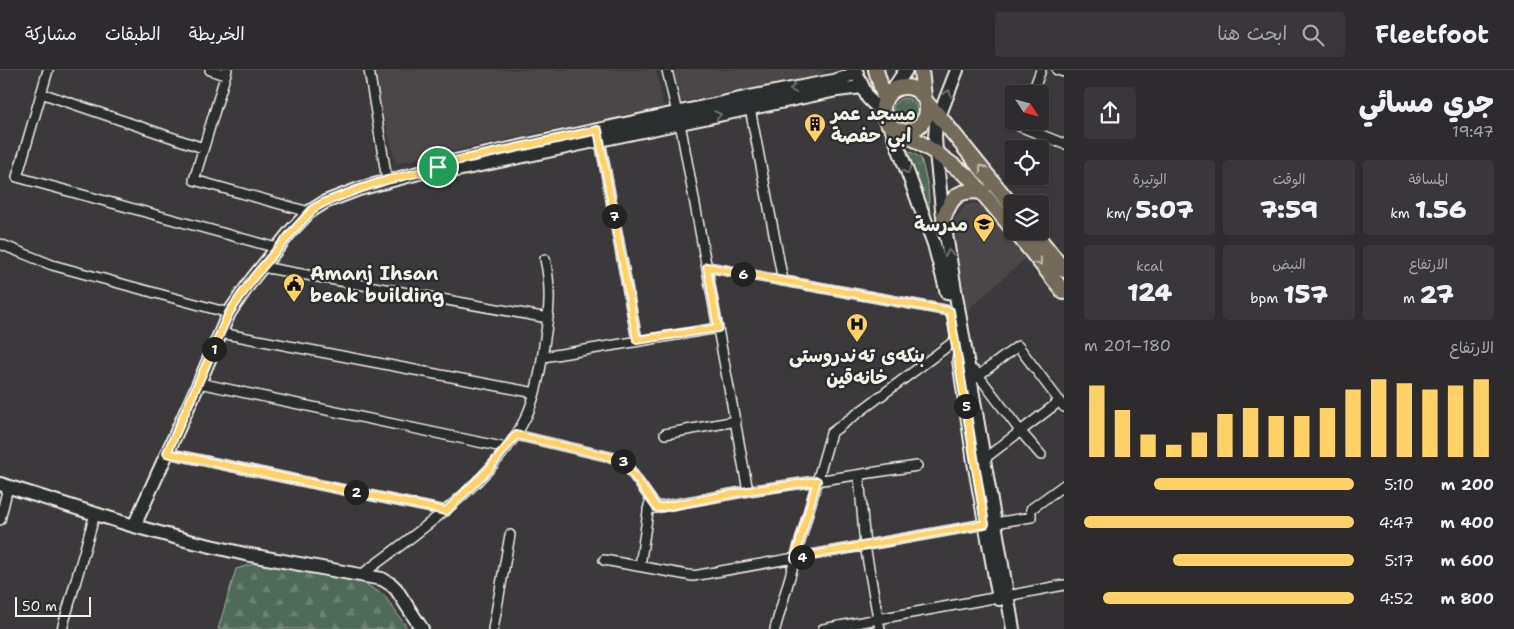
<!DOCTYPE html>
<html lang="ar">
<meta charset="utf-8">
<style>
:root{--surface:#2d2b2d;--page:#393739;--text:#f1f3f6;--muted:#a7a7aa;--line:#484749;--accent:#ffd166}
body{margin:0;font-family:"Shantell Sans","Playpen Sans Arabic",sans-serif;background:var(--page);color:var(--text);direction:rtl;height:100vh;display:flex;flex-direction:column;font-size:19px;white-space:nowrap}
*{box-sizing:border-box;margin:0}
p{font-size:16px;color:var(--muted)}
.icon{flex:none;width:28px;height:28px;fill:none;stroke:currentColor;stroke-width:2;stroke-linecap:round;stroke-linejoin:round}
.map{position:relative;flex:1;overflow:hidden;direction:ltr}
.sheet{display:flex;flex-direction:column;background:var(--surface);width:450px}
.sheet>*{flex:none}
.needle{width:32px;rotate:126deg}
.fabs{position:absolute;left:1004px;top:15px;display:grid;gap:10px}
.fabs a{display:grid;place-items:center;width:45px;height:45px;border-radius:5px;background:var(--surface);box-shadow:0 1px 4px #0004,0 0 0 1px var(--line);font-size:25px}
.scale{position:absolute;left:15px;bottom:12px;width:76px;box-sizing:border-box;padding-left:5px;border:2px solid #f4f1e8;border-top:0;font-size:14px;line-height:18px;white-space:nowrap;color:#f4f1e8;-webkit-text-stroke:4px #2a2d2e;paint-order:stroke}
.pin{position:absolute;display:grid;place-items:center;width:42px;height:42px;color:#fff;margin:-21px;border:2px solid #fff;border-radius:50%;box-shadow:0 1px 5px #0007}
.km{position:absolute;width:25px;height:25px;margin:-12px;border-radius:50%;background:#222;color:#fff;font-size:14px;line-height:25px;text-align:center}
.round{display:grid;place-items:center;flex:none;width:52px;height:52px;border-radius:5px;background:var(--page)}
.overview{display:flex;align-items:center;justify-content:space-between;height:85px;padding:0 20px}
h1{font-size:28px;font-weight:800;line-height:38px}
.metrics{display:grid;grid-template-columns:repeat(3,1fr);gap:8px;height:85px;padding:5px 20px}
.metrics div{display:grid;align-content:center;border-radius:5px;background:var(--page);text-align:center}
.metrics b{font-size:25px;font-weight:800}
.metrics small{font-size:14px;font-weight:400}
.metrics p{font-size:14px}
.chart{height:140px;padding:10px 20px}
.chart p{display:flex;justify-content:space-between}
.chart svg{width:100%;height:90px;margin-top:5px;stroke:var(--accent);stroke-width:6}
ul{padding:0 20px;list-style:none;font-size:16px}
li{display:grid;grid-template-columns:80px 60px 1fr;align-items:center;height:38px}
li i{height:12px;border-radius:6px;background:var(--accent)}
header{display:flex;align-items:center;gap:30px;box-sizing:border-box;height:70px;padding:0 25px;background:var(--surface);border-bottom:1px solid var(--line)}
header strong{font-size:24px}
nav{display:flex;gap:28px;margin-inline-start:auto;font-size:18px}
.search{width:350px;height:45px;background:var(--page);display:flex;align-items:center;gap:12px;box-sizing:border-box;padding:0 18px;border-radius:5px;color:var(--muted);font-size:19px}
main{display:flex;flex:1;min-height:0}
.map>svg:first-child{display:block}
.built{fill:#4c4649}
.forest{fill:url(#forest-firs);stroke:#a2aea0}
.park{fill:url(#park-tufts);stroke:#a2aea0}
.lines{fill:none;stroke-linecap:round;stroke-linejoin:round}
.street-casing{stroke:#f4f1e8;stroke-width:12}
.secondary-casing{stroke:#f4f1e8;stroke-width:16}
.primary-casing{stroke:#f4f1e8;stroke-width:18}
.street{stroke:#2a2d2e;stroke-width:9}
.secondary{stroke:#2a2d2e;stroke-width:12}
.primary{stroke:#736b5a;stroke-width:14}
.oneway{stroke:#71726f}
.oneway2{stroke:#c0bbaf}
.route-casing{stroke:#fff;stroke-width:10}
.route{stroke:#ffd166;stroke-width:6}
.labels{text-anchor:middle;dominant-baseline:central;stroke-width:4.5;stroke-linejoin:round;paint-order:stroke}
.poi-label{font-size:19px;font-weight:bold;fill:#f4f1e8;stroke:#2a2d2e;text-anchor:start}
</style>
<header>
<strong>Fleetfoot</strong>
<div class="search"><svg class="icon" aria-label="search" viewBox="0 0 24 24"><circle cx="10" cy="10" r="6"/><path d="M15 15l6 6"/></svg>ابحث هنا</div>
<nav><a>الخريطة</a><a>الطبقات</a><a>مشاركة</a></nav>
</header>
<main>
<section class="sheet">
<div class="overview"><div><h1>جري مسائي</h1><p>19:47</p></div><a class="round"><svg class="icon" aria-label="share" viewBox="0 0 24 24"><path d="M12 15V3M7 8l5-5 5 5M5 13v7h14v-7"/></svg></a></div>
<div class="metrics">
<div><p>المسافة</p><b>1.56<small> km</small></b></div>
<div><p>الوقت</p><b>7:59</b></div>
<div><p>الوتيرة</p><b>5:07<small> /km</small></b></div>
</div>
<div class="metrics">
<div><p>الارتفاع</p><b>27<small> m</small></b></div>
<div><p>النبض</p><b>157<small> bpm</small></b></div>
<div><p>kcal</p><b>124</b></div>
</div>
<div class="chart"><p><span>الارتفاع</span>180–201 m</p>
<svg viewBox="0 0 160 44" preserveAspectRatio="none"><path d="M5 44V9M15 44V21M25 44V33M35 44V38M45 44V32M55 44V23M65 44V20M75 44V24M85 44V24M95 44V20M105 44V11M115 44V6M125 44V8M135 44V11M145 44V9M155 44V6"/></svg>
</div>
<ul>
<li><b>200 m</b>5:10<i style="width:74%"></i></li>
<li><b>400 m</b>4:47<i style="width:100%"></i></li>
<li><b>600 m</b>5:17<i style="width:67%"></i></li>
<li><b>800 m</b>4:52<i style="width:93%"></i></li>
</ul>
</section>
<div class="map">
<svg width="1064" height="559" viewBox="0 0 1064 559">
<defs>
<pattern id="forest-firs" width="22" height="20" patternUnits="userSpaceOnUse" patternTransform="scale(1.25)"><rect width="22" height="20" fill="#506b59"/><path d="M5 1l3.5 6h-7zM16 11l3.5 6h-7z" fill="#6a8171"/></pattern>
<pattern id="park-tufts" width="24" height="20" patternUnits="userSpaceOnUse" patternTransform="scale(1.25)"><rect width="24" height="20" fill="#506b59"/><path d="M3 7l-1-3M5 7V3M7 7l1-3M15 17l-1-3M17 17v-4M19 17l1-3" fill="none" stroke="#6a8171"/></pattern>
</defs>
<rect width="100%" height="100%" fill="#3c393c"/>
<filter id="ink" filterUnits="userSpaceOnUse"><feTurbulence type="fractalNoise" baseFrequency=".02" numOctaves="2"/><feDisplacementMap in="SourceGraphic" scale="10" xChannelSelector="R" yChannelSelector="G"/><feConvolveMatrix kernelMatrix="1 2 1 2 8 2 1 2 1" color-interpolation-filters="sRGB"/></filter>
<g filter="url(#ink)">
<!-- built -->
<path class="built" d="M372,0H656L663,37L396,93Z
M674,0H823L824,4L681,32Z
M973,133L981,135L985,138L1025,189L965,242L952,157L953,152L963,138L966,135Z"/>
<!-- forest -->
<path class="forest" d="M259,492L358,510L384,525L408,559H218L236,499Z"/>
<!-- park -->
<path class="park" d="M893 40a12 12 0 1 1 24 0a12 12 0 1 1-24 0Z
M899,75L921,88L928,116L930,148Z"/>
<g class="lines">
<!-- street casing -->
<g class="street-casing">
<path id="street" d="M48,0L17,107L277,178
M210,0L225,5
M227,0L194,110L309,142
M369,0L387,110
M667,0L677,43
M1057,0L1064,2
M41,23L203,78
M1032,24L1041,0
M749,33L783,211
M1021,51L1019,56L1064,74
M680,53L748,421
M599,65L637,270
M0,174L52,195L229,243
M262,197L548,248
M707,197L950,241
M221,263L535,323
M543,287L718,258
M975,301L1021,362L1041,385
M971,311L1018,276L1064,337
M199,313L507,378
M665,364L736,351
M516,365L623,390L657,438
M167,383L446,441
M984,389L1060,331
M859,405L865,476L880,559
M648,439L748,421L917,396
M0,450L8,417
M995,453L1031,447V439L1064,415
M604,490L693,506L985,454
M640,496L649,435
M361,505C418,462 496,410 527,345C537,323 541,299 544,275C549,244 552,220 545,189
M1007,526L1064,515
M62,559L95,444
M493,559L510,465
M775,559L831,363L956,270
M823,559L999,527"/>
</g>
<!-- secondary casing -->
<g class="secondary-casing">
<path id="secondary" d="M957,0L936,54L935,67L936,83L942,139L953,208L1013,559
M859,9L868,28L883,43
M891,22L906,0
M890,55L934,174L947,223
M438,101L457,100L837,20L862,17
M959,290L974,392L999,529
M0,414L134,456L189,471L245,484L382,509L392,515L396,519L422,559
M134,456L199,313L229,243L253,208L291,161L309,142L325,132L359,119L430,100L455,91L749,27L833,11L857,3"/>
</g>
<!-- primary casing -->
<g class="primary-casing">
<path id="primary" d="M876,0L885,30
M921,0L924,27
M883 39a22 22 0 1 1 44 0a22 22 0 1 1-44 0Z
M926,32L939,46L1012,136
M902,61L936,83L969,107L1012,158
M944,147C952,125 960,119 983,122
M1015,161L1064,222
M1033,161L1064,200"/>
</g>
<!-- street -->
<use href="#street" class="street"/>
<!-- secondary -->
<use href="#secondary" class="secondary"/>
<!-- primary -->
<use href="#primary" class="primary"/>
</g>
<!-- one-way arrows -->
<defs><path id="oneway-chevron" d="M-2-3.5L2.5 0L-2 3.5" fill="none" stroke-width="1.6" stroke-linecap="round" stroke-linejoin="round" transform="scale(1.25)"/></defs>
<g class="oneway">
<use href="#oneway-chevron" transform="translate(793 19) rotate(169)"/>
<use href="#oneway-chevron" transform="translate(948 23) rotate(-70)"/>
<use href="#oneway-chevron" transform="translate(718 45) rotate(-12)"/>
<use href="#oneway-chevron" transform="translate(907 101) rotate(70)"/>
<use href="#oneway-chevron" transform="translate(949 183) rotate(-98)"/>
</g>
<g class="oneway2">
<use href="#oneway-chevron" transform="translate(982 98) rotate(-129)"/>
<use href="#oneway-chevron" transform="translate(1039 192) rotate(51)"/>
</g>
</g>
<g class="lines" filter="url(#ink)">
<!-- route casing -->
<g class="route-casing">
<path id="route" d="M598,60L637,270L718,258L707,197L950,241L985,454L795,488L817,411L748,421L657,438L623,390L516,365L489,399L446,441L167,383L229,243L253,208L292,162L314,138L325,132L359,119L387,110L430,100L455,91Z"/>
</g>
<!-- route -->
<use href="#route" class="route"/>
</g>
<!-- icons -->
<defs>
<g id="building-pin" transform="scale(1.125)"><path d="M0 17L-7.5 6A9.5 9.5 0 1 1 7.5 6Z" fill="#ffd166" stroke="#2a2d2e"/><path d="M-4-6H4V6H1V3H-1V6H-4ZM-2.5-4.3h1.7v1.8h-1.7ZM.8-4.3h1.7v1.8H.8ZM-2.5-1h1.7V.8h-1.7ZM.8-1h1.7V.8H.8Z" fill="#111"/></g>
<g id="school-pin" transform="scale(1.125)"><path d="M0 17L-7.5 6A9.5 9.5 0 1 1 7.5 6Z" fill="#ffd166" stroke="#2a2d2e"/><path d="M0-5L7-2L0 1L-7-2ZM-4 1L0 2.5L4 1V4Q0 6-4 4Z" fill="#111"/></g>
<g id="civic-pin" transform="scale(1.125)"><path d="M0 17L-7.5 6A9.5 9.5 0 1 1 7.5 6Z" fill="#ffd166" stroke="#2a2d2e"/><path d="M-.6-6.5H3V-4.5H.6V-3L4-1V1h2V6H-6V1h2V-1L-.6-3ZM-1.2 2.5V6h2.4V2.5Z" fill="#111"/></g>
<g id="hospital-pin" transform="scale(1.125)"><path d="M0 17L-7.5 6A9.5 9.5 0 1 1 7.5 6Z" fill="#ffd166" stroke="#2a2d2e"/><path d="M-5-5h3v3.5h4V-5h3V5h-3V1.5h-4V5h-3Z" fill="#111"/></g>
</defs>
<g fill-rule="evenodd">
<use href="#building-pin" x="815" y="54"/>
<use href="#school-pin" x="984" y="154"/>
<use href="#civic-pin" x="294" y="214"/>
<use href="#hospital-pin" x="857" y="254"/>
</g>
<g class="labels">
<!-- poi labels -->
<g class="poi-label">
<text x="831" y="43">مسجد عمر<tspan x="831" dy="22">ابي حفصة</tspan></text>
<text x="968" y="154" text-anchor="end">مدرسة</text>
<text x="310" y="203">Amanj Ihsan<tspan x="310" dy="22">beak building</tspan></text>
<text x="857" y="285" text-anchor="middle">بنکەی تەندروستی<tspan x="857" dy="22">خانەقین</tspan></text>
</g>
</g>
</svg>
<div class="fabs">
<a><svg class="needle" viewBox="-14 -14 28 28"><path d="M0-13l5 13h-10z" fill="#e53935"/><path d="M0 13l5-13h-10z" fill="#a7a7aa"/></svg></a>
<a><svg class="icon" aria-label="locate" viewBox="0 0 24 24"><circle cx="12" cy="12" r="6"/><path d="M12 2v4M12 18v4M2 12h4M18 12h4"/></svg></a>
<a><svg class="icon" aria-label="layers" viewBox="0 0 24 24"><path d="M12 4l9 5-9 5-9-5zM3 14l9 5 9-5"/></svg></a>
</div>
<div class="scale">50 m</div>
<div class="pin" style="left:438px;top:97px;background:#1e9e55"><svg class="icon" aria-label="arrive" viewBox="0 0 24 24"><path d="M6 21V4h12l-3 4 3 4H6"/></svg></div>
<b class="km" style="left:214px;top:279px">1</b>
<b class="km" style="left:356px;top:422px">2</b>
<b class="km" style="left:623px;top:391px">3</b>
<b class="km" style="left:802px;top:487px">4</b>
<b class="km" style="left:966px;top:336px">5</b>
<b class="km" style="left:743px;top:204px">6</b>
<b class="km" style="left:614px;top:146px">7</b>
</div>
</main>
